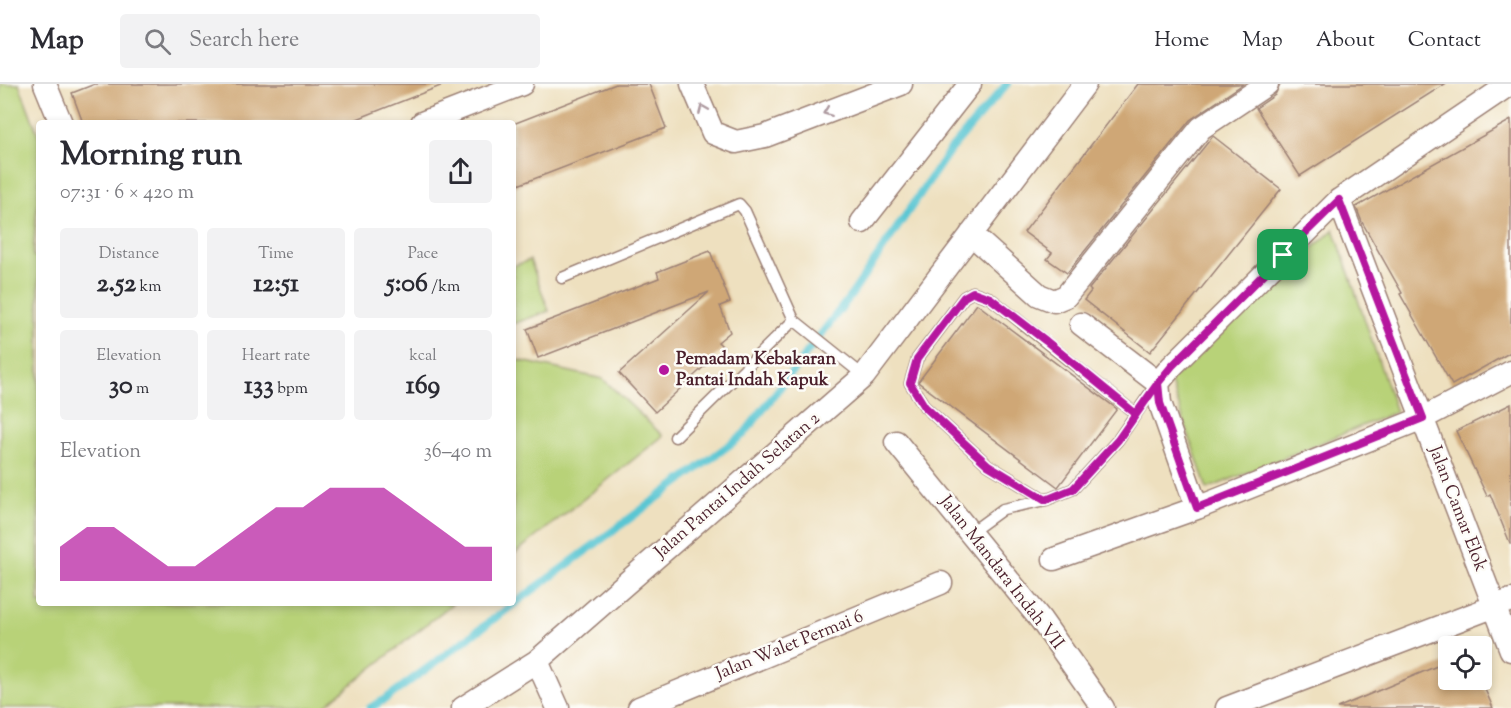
<!DOCTYPE html>
<meta charset="utf-8">
<style>
:root{--surface:#fff;--page:#f2f2f3;--text:#2b2b33;--muted:#7c7c81;--line:#e1e1e2;--accent:#b5179e}
body{margin:0;font-family:"Sorts Mill Goudy",serif;background:var(--page);color:var(--text);height:100vh;display:flex;flex-direction:column;font-size:22px;white-space:nowrap}
*{box-sizing:border-box;margin:0}
p{font-size:20px;color:var(--muted)}
.icon{flex:none;width:33px;height:33px;fill:none;stroke:currentColor;stroke-width:2;stroke-linecap:round;stroke-linejoin:round}
.map{position:relative;flex:1;overflow:hidden}
.sheet{position:absolute;left:36px;top:36px;width:480px;height:486px;display:flex;flex-direction:column;background:var(--surface);border-radius:6px;box-shadow:0 3px 9px #0003}
.sheet>*{flex:none}
.tools{position:absolute;left:1438px;top:552px;display:grid;gap:12px}
.tools a{display:grid;place-items:center;width:54px;height:54px;border-radius:6px;background:var(--surface);box-shadow:0 3px 9px #0003;font-size:30px}
.pin{position:absolute;display:grid;place-items:center;width:51px;height:51px;color:#fff;margin:-26px;border-radius:12px;box-shadow:0 3px 9px #0006}
.round{display:grid;place-items:center;flex:none;width:63px;height:63px;border-radius:6px;background:var(--page)}
.headline{display:flex;align-items:center;justify-content:space-between;height:102px;padding:0 24px}
h1{font-size:33px;font-weight:700;line-height:45px}
.metrics{display:grid;grid-template-columns:repeat(3,1fr);gap:9px;height:102px;padding:6px 24px}
.metrics div{display:grid;align-content:center;border-radius:6px;background:var(--page);text-align:center}
.metrics b{font-size:26px;font-weight:700}
.metrics small{font-size:16px;font-weight:400}
.metrics p{font-size:16px}
.chart{height:168px;padding:12px 24px}
.chart p{display:flex;justify-content:space-between}
.chart svg{width:100%;height:108px;margin-top:6px;fill:var(--accent);opacity:.7}
header{display:flex;align-items:center;gap:36px;box-sizing:border-box;height:84px;padding:0 30px;background:var(--surface);border-bottom:2px solid var(--line)}
header strong{font-size:28px}
nav{display:flex;gap:33px;margin-inline-start:auto;font-size:21px}
.search{width:420px;height:54px;background:var(--page);display:flex;align-items:center;gap:15px;box-sizing:border-box;padding:0 21px;border-radius:6px;color:var(--muted);font-size:22px}
.map>svg:first-child{display:block}
.green{fill:#b8d278;stroke:#817852;stroke-width:1.5}
.lines{fill:none;stroke-linecap:round;stroke-linejoin:round}
.stream{stroke:#5ac6d3;stroke-width:8}
.building{fill:#cfa776}
.lane-casing{stroke:#9c8075;stroke-width:13}
.street-casing{stroke:#9c8075;stroke-width:25}
.lane{stroke:#fff;stroke-width:10}
.street{stroke:#fff;stroke-width:22}
.oneway{stroke:#ae9aa0}
.route-casing{stroke:#fff;stroke-width:12}
.route{stroke:#b5179e;stroke-width:8}
.poi-dot{fill:#b5179e;stroke:#fdfcf7;stroke-width:2}
.labels{text-anchor:middle;dominant-baseline:central;stroke-width:5;stroke-linejoin:round;paint-order:stroke}
.poi-label{font-size:18px;font-weight:bold;fill:#4a1f2b;stroke:#fdfcf7;text-anchor:start}
.street-label{font-size:18px;fill:#4a1f2b;stroke:#fdfcf7}
</style>
<header>
<strong>Map</strong>
<div class="search"><svg class="icon" aria-label="search" viewBox="0 0 24 24"><circle cx="10" cy="10" r="6"/><path d="M15 15l6 6"/></svg>Search here</div>
<nav><a>Home</a><a>Map</a><a>About</a><a>Contact</a></nav>
</header>
<div class="map">
<svg width="1511" height="624" viewBox="0 0 1511 624">
<rect width="100%" height="100%" fill="#fdfcf7"/>
<filter id="ink" filterUnits="userSpaceOnUse"><feTurbulence type="fractalNoise" baseFrequency=".0167" numOctaves="2"/><feDisplacementMap in="SourceGraphic" scale="12" xChannelSelector="R" yChannelSelector="G"/><feConvolveMatrix kernelMatrix="1 2 1 2 8 2 1 2 1" color-interpolation-filters="sRGB"/></filter>
<filter id="wash" filterUnits="userSpaceOnUse"><feTurbulence type="fractalNoise" baseFrequency=".008" numOctaves="4" result="noise"/><feDisplacementMap in="SourceGraphic" scale="24" xChannelSelector="R" yChannelSelector="G"/><feGaussianBlur stdDeviation="1.35" result="paint"/><feColorMatrix in="noise" values="0 0 0 0 0 0 0 0 0 0 0 0 0 0 0 0 0 1.4 0 .05"/><feComposite in="paint" operator="in"/></filter>
<g filter="url(#wash)">
<rect width="100%" height="100%" fill="#eee0bf"/>
<!-- green -->
<path class="green" d="M0,0H19L39,53V101L33,172L39,174V519H453L322,624H0Z
M1334,145L1396,328L1207,405L1170,296Z
M530,176L549,227L513,240V182Z
M513,275L603,295L663,352L513,471Z"/>
<g class="lines">
<!-- stream -->
<path class="stream" d="M370,624L387,614L744,350L852,210L950,66L1007,0"/>
</g>
<g id="blocks">
<!-- building -->
<path class="building" d="M95,0H443V1L347,39H83L72,9Z
M616,0H649L666,44L513,103V40Z
M1138,0H1243L1190,36L1067,189L1047,175L1052,169L1024,148Z
M1280,0H1445L1300,92L1256,24L1275,11Z
M1511,36V268L1452,301L1400,210L1402,209L1362,138L1356,123Z
M1213,52L1281,105L1150,268L1084,216L1091,207L1089,205Z
M710,167L730,218L720,222L730,248L718,258L724,264L655,328L619,289L709,208L538,274L527,245L659,194L657,188Z
M977,220L1117,325L1058,403L918,298Z
M1511,320V459H1510L1490,410L1487,412L1456,347Z
M1449,577V596H1481L1493,624H1337Z"/>
</g>
</g>
<g filter="url(#ink)">
<use href="#blocks" fill-opacity="0" stroke="#9c8075" stroke-width="1.5"/>
<g class="lines">
<!-- lane casing -->
<g class="lane-casing">
<path id="lane" d="M562,194L739,120L745,127L794,236L864,292
M675,353L794,236
M1046,416L988,381L925,323L910,299L917,275L964,213L973,208L990,214L1136,330
M970,449L1003,425L1046,416L1073,405L1118,356L1155,302"/>
</g>
<!-- street casing -->
<g class="street-casing">
<path id="street" d="M45,0L61,39
M692,0L713,49L736,58L765,52L901,0
M422,39L522,0
M1339,116L1511,566
M862,138L970,0
M971,150L1039,211L1054,217L1066,212L1201,44L1267,0
M1081,240L1158,299
M896,358L1041,536L1103,624
M1197,424L1160,319L1158,299L1172,282L1339,116L1510,0
M1054,475L1197,424L1423,334L1511,288
M537,577L558,624
M463,624L537,577L864,292L1085,0
M639,624L941,499
M1227,624L1511,516"/>
</g>
<!-- lane -->
<use href="#lane" class="lane"/>
<!-- street -->
<use href="#street" class="street"/>
</g>
<!-- one-way arrows -->
<defs><path id="oneway-chevron" d="M-2-3.5L2.5 0L-2 3.5" fill="none" stroke-width="1.6" stroke-linecap="round" stroke-linejoin="round" transform="scale(1.5)"/></defs>
<g class="oneway">
<use href="#oneway-chevron" transform="translate(703 25) rotate(-113)"/>
<use href="#oneway-chevron" transform="translate(827 28) rotate(159)"/>
</g>
</g>
<g class="lines" filter="url(#ink)">
<!-- route casing -->
<g class="route-casing">
<path id="route" d="M1283,171L1172,282L1158,299L1118,356L1073,405L1046,416L988,381L925,323L910,299L917,275L964,213L973,208L990,214L1046,257L1136,330L1158,299L1160,319L1197,424L1423,334L1339,116L1283,171"/>
</g>
<!-- route -->
<use href="#route" class="route"/>
</g>
<!-- markers -->
<circle class="poi-dot" cx="664" cy="286" r="6"/>
<g class="labels">
<!-- poi labels -->
<g class="poi-label">
<text x="676" y="276">Pemadam Kebakaran<tspan x="676" dy="21">Pantai Indah Kapuk</tspan></text>
</g>
<!-- street labels -->
<g class="street-label">
<text transform="translate(738 402) rotate(-41)">Jalan Pantai Indah Selatan 2</text>
<text transform="translate(1457 425) rotate(69)">Jalan Camar Elok</text>
<text transform="translate(1001 489) rotate(52)">Jalan Mandara Indah VII</text>
<text transform="translate(790 562) rotate(-22)">Jalan Walet Permai 6</text>
</g>
</g>
</svg>
<div class="tools">
<a><svg class="icon" aria-label="locate" viewBox="0 0 24 24"><circle cx="12" cy="12" r="6"/><path d="M12 2v4M12 18v4M2 12h4M18 12h4"/></svg></a>
</div>
<div class="pin" style="left:1283px;top:171px;background:#1e9e55"><svg class="icon" aria-label="arrive" viewBox="0 0 24 24"><path d="M6 21V4h12l-3 4 3 4H6"/></svg></div>
<section class="sheet">
<div class="headline"><div><h1>Morning run</h1><p>07:31 · 6 × 420 m</p></div><a class="round"><svg class="icon" aria-label="share" viewBox="0 0 24 24"><path d="M12 15V3M7 8l5-5 5 5M5 13v7h14v-7"/></svg></a></div>
<div class="metrics">
<div><p>Distance</p><b>2.52<small> km</small></b></div>
<div><p>Time</p><b>12:51</b></div>
<div><p>Pace</p><b>5:06<small> /km</small></b></div>
</div>
<div class="metrics">
<div><p>Elevation</p><b>30<small> m</small></b></div>
<div><p>Heart rate</p><b>133<small> bpm</small></b></div>
<div><p>kcal</p><b>169</b></div>
</div>
<div class="chart"><p><span>Elevation</span>36–40 m</p>
<svg viewBox="0 0 160 44" preserveAspectRatio="none"><path d="M0 44V30L10 22L20 22L30 30L40 38L50 38L60 30L70 22L80 14L90 14L100 6L110 6L120 6L130 14L140 22L150 30L160 30V44z"/></svg>
</div>
</section>
</div>
